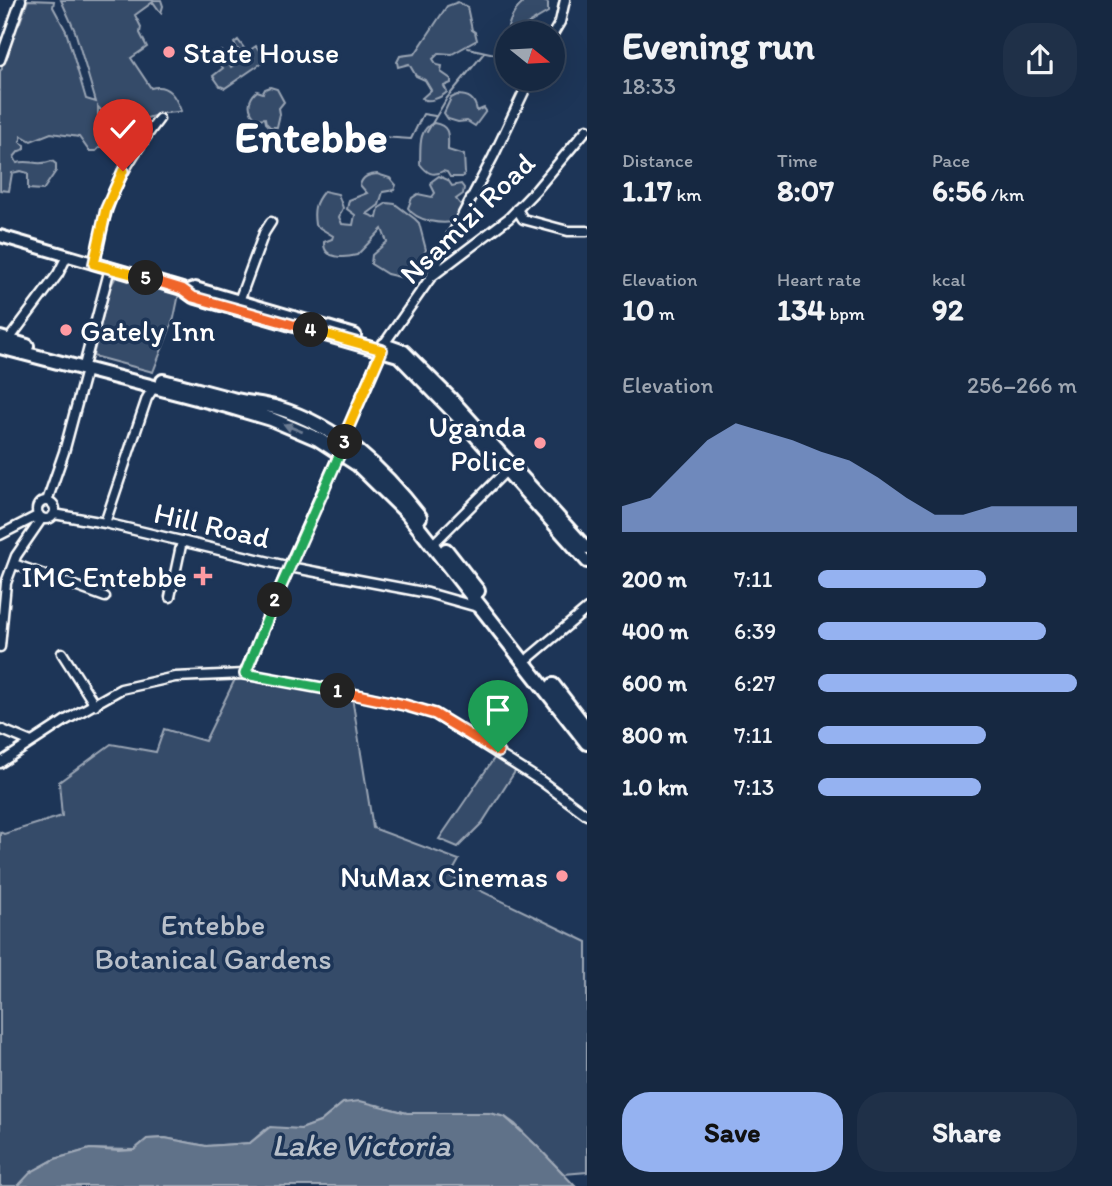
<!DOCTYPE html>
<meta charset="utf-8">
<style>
:root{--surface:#162841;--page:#1f3048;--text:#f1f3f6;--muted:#9ea6b1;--line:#35445a;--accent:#95b2f1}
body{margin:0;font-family:Itim,sans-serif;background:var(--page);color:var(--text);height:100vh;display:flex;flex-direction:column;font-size:26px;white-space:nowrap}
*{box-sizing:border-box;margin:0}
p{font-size:23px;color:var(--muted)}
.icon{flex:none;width:38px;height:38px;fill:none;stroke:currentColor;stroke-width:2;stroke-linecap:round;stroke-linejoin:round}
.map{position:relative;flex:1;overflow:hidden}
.sheet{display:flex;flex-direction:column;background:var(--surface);width:525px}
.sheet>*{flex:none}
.needle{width:46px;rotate:108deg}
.controls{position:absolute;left:495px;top:21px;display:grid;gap:14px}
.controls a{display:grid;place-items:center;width:70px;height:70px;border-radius:50%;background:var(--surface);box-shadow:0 7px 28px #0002,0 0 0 2px var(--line);font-size:35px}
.pin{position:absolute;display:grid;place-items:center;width:60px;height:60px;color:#fff;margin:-72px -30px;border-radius:50% 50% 50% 0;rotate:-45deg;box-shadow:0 0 7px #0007}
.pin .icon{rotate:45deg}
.km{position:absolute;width:35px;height:35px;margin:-18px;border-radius:50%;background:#222;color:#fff;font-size:19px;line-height:35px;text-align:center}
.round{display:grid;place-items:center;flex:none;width:74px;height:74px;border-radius:28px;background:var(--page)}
.summary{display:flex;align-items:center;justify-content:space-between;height:119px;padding:0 35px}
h1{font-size:38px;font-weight:800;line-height:52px}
.figures{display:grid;grid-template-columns:repeat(3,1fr);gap:10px;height:119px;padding:7px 35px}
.figures div{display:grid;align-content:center}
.figures b{font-size:30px;font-weight:800}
.figures small{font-size:19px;font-weight:400}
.figures p{font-size:19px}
.chart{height:196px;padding:14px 35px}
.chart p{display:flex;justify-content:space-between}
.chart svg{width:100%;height:126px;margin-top:7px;fill:var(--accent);opacity:.7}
.action{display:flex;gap:14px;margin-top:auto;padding:14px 35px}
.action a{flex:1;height:80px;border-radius:28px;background:var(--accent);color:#111;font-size:28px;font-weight:800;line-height:80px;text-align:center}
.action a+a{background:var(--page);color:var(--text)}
ul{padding:0 35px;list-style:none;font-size:23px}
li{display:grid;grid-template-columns:112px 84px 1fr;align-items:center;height:52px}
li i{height:18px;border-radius:9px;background:var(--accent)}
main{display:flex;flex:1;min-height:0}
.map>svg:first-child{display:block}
.green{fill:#364b69;stroke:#9aa5b4;stroke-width:2}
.water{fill:#617289;stroke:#a0aab8;stroke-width:2}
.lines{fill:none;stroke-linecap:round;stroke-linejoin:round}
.stream{stroke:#a0aab8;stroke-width:2}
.minor-casing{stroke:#fff;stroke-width:13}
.major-casing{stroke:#fff;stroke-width:16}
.highway-casing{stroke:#fff;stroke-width:18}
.minor{stroke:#1d3557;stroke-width:8}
.major{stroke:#1d3557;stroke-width:10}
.highway{stroke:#1d3557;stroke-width:12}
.oneway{fill:#6c7c92}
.split-1-casing{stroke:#fff;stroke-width:14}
.split-2-casing{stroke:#fff;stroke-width:14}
.split-3-casing{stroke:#fff;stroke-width:14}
.split-4-casing{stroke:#fff;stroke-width:14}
.split-5-casing{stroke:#fff;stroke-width:14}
.split-6-casing{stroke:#fff;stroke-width:14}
.split-1{stroke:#f0652b;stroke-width:9}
.split-2{stroke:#22a559;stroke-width:9}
.split-3{stroke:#22a559;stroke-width:9}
.split-4{stroke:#f5b400;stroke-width:9}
.split-5{stroke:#f0652b;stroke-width:9}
.split-6{stroke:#f5b400;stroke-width:9}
.poi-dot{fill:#ff9aa2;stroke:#1d3557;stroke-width:2.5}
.labels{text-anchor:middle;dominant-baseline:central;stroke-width:7;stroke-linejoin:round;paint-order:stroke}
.poi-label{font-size:30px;fill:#fff;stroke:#1d3557;text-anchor:end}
.street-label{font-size:30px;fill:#fff;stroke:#1d3557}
.park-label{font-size:30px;fill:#b9c0ca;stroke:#1d3557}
.water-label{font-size:32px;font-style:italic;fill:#b8c0ca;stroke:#1d3557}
.town-label{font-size:44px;font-weight:bold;fill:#fff;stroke:#1d3557}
</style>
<main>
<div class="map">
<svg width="587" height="1186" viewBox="0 0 587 1186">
<rect width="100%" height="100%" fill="#1d3557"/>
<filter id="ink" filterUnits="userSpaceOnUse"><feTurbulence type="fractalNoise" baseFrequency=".0143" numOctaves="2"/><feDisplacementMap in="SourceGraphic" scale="14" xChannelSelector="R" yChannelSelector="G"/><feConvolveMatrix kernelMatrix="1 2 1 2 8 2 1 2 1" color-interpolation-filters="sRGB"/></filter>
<g filter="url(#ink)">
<!-- green -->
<path class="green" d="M28,0L54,1L53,7L66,31L86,99L96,102L75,31L61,0H161L163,6L161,13L153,2L135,15L141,27L140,33L147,47L131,58L151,88C168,83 176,97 181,111C176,113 170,112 165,113C137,119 121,134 98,107V120L111,128L123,132L125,129L132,132L145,130L133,150L128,148L124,154L118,156L101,146L96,151H89L79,137L51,133L31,141L22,136L20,142L25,145V149L19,151L14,157L17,163C32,159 36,167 52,161L56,164V171L43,190L28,189V173L21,171L12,173L9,191L0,190V71L2,69L1,59L8,55L16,22H20Z
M521,0H542L548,3V12L526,25L522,33H508L507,41C505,30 512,12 522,4Z
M458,2L467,7L472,30L475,32L477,40L452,54L439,53L433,59L437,65L442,66L441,72L451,79V83L444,86L447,92C442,97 427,104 422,98L431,90L425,80L416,76L409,64L398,67L397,62L400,56L415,54L447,6Z
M238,40L247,52L256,46L266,60L225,88L220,86L213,76L223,68L215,56L221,51L231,67L244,59L234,43Z
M270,87L277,89L284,102L279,108L280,114L277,127H270L266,123L265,118L257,119C247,110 247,100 257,91L263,93L265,89Z
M457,95C469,95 475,99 477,111L484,108L486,111L475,126L467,121L458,122L448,119L444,113L451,98Z
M434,123C451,126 448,136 448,150L464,155L465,173L462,177H450L447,172L443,171C433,177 427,173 420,164C421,150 417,129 434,123Z
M377,174L390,178L396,185L394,190L383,192L379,205L367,214L377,218L379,208L387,203L395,204L415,219L419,223L426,250L413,275L404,278L387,274L371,264L372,255L387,242L382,229L357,255C345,258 323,260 324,242L332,239L333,236L315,225C313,210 314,203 324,191L338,194L343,208L339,217L342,224L353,225L355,215L347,209L349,200L367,193L360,185C363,176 368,175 377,174Z
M439,176L448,180L452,186L461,184L464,188L463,194L456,199L464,209L457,221C443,225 417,222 408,208L412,198L418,194L432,197L435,193L431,185L432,181Z
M117,275H125L179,294L174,318L153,372L93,356L109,289Z
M238,673L352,697L373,828L459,860L450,876L587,942V1172L564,1174L515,1124L505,1117L489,1113H407L377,1105L343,1103L320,1122L301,1129L265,1130L250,1143L206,1146L165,1138L147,1139L134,1150L90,1149L55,1159L32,1172L18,1186H0V832L4,834L62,816L59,782L111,744L156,752L164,729L205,741Z
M495,757L516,770L482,823L458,847L439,839Z"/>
<!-- water -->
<path class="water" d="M360,1101L407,1113H489L505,1117L536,1145L575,1186H18L31,1172L55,1159L90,1149L119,1151L134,1150L147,1139L165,1138L206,1146L250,1143L270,1127L301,1129L320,1122L343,1103Z"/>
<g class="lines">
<!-- stream -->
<path class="stream" d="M468,48L508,57
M427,132L447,98L484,53
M353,135L411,139L423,114L435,116
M439,248L454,223"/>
<!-- minor casing -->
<g class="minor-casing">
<path id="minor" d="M553,34L560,22L565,0
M0,60L21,0
M517,209L523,219L568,231H587
M95,264C104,201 121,169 159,119
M432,273L493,157L530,79
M239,301L264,233L271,222
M7,342L58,274L67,256
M85,362L110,268
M47,501L64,452L86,370
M37 510a9 9 0 1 1 18 0a9 9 0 1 1-18 0Z
M54,514L105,523L295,568L428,593L481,608
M105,523L147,398L154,387
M0,535L39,515
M437,540L510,467
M14,564L105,597
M170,597L182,541
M0,647L6,583L16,556L42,518
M62,653L95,705
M530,657L587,609
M245,674L289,566L345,441V435L384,344L431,277L509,218L536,190L587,129
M0,729L31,742
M0,763L66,720L121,689L175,677L245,674L349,693L404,705L435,714L541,781L587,815"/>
</g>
<!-- major casing -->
<g class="major-casing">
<path id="major" d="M0,236L182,289L193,297L398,356L465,425L587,562
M186,291L195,288L355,335
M384,344L404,351L452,399L587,548"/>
</g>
<!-- highway casing -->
<g class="highway-casing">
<path id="highway" d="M0,338L27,346
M0,347L227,406L271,419L318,439L358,465L407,513L587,743
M163,381C188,387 212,394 236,400C250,403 265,404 278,408C338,426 383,469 420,517
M446,550L478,591
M553,685L587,729"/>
</g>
<!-- minor -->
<use href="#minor" class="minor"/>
<!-- major -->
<use href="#major" class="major"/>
<!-- highway -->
<use href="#highway" class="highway"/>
</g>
<!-- one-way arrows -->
<defs><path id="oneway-solid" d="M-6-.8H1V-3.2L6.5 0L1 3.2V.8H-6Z" transform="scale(1.75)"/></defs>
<use class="oneway" href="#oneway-solid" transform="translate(293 428) rotate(-158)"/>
</g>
<g class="lines" filter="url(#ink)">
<!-- split-1 casing -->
<g class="split-1-casing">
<path id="split-1" d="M338,691L404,705L435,714L498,752"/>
</g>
<!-- split-2 casing -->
<g class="split-2-casing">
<path id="split-2" d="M275,600L245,674L338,691"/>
</g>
<!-- split-3 casing -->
<g class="split-3-casing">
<path id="split-3" d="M275,600L345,442"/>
</g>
<!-- split-4 casing -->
<g class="split-4-casing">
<path id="split-4" d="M311,330L382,350L345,435V442"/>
</g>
<!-- split-5 casing -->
<g class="split-5-casing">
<path id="split-5" d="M146,278L182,289L193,297L311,330"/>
</g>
<!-- split-6 casing -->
<g class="split-6-casing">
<path id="split-6" d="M123,171L106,209L94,264L146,278"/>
</g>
<!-- split-1 -->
<use href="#split-1" class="split-1"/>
<!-- split-2 -->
<use href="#split-2" class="split-2"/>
<!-- split-3 -->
<use href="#split-3" class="split-3"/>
<!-- split-4 -->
<use href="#split-4" class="split-4"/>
<!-- split-5 -->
<use href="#split-5" class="split-5"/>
<!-- split-6 -->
<use href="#split-6" class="split-6"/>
</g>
<!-- markers -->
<g class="poi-dot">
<circle cx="169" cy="52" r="7"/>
<circle cx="66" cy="330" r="7"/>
<circle cx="540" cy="443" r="7"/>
<path d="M199.5 565.5h7v7h7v7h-7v7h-7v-7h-7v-7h7z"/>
<circle cx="562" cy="876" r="7"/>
</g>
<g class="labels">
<!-- poi labels -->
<g class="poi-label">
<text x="183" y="52" text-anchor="start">State House</text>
<text x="80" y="330" text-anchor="start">Gately Inn</text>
<text x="526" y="426">Uganda<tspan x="526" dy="34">Police</tspan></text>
<text x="187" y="576">IMC Entebbe</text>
<text x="548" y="876">NuMax Cinemas</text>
</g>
<!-- street labels -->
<g class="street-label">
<text transform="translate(467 218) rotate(-44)">Nsamizi Road</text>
<text transform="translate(212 525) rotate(13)">Hill Road</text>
</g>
<!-- park labels -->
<g class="park-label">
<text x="213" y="924">Entebbe<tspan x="213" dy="34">Botanical Gardens</tspan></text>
</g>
<!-- water labels -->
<g class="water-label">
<text x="361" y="1145">Lake Victoria</text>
</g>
<!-- town labels -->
<g class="town-label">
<text x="311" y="136">Entebbe</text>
</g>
</g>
</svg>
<div class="controls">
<a><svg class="needle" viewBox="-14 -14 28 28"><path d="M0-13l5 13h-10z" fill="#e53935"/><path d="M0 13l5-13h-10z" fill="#9ea6b1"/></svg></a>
</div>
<div class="pin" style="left:498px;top:752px;background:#1e9e55"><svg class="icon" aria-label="arrive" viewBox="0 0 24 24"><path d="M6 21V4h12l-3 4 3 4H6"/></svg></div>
<div class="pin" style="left:123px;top:171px;background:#d93025"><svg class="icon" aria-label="check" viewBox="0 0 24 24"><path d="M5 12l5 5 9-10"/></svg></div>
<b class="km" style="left:338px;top:691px">1</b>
<b class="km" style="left:275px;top:600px">2</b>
<b class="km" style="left:345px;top:442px">3</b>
<b class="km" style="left:311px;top:330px">4</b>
<b class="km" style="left:146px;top:278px">5</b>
</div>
<section class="sheet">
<div class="summary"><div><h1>Evening run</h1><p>18:33</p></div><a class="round"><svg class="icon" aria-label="share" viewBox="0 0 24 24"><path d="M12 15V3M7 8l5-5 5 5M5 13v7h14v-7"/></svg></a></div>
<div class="figures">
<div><p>Distance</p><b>1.17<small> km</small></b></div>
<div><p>Time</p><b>8:07</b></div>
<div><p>Pace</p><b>6:56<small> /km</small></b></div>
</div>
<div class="figures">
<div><p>Elevation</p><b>10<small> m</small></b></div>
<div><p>Heart rate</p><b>134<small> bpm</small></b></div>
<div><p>kcal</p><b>92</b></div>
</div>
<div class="chart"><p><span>Elevation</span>256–266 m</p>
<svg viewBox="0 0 160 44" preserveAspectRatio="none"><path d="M0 44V35L10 32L20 22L30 12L40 6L50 9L60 12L70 16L80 19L90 25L100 32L110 38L120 38L130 35L140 35L150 35L160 35V44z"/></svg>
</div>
<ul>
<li><b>200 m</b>7:11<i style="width:65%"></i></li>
<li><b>400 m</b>6:39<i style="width:88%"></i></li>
<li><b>600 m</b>6:27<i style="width:100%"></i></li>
<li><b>800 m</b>7:11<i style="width:65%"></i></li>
<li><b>1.0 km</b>7:13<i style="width:63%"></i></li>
</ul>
<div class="action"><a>Save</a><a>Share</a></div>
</section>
</main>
